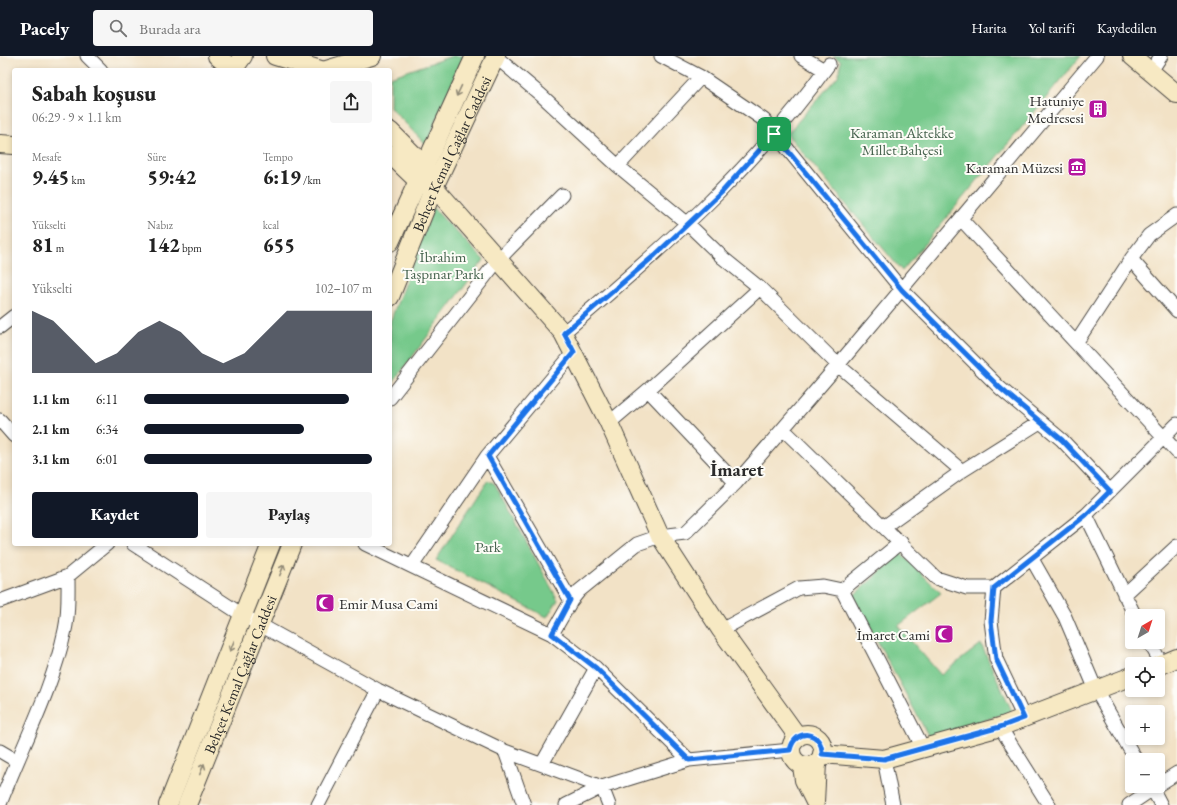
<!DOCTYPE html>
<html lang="tr">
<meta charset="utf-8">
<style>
:root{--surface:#fff;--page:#f6f6f6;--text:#222;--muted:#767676;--accent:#111827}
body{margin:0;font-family:"EB Garamond",serif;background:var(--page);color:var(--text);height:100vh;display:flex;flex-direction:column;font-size:15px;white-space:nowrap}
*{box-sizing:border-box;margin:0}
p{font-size:13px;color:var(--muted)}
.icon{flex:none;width:22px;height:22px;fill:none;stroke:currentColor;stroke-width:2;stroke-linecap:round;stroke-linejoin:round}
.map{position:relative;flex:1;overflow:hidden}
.side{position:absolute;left:12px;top:12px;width:380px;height:478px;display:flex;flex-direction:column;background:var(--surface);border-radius:4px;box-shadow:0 2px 6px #0003}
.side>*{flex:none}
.needle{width:26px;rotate:39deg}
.tools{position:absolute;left:1125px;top:553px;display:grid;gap:8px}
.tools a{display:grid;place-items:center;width:40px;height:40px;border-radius:4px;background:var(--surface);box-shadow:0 2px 6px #0003;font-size:20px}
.pin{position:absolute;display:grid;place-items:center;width:34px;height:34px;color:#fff;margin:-17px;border-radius:8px;box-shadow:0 2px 6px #0006}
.round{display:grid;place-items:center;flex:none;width:42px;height:42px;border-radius:4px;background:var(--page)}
.headline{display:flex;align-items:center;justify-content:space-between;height:68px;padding:0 20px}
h1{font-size:22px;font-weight:800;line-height:30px}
.stats{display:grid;grid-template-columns:repeat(3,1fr);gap:6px;height:68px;padding:4px 20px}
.stats div{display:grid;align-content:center}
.stats b{font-size:20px;font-weight:800}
.stats small{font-size:11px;font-weight:400}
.stats p{font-size:11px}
.chart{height:112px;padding:8px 20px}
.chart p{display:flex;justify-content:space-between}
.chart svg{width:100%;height:72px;margin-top:4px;fill:var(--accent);opacity:.7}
.cta{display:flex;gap:8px;margin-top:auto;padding:8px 20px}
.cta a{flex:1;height:46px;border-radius:4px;background:var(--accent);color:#fff;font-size:16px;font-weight:800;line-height:46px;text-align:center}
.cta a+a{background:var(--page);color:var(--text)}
ul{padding:0 20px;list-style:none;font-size:13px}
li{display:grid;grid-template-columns:64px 48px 1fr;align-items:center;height:30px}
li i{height:10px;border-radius:5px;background:var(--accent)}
header{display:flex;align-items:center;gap:24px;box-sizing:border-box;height:56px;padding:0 20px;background:var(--accent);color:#fff}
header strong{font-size:19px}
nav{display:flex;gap:22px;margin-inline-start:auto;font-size:14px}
.search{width:280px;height:36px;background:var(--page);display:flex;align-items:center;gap:10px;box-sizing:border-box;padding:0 14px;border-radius:4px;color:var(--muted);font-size:15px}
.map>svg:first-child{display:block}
.green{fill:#76c98b;stroke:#507a5b}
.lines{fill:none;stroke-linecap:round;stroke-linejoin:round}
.street-casing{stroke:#494642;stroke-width:15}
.secondary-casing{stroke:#494642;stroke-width:20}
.street{stroke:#fff;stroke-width:13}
.secondary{stroke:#f7e9c3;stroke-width:18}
.oneway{stroke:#918a77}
.route-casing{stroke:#fff;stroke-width:8}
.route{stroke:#1a73e8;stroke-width:5}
.labels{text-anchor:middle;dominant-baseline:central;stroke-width:4;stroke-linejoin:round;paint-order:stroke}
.poi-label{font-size:15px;fill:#2b2b2b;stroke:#fdfcf7;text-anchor:end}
.park-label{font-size:15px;fill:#45624d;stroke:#fdfcf7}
.street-label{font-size:15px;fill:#2b2b2b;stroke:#fdfcf7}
.district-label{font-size:19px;font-weight:bold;fill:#2b2b2b;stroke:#fdfcf7}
</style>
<header>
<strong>Pacely</strong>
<div class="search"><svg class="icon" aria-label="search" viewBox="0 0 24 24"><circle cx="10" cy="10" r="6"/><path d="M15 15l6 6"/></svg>Burada ara</div>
<nav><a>Harita</a><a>Yol tarifi</a><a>Kaydedilen</a></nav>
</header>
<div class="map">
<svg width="1177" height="749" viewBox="0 0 1177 749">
<rect width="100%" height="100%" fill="#fdfcf7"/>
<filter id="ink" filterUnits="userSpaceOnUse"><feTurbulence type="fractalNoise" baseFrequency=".025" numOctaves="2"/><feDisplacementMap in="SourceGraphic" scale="8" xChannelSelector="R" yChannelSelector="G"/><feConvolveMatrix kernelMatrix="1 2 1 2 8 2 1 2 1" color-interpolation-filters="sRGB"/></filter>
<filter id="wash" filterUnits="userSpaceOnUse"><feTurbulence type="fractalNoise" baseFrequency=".012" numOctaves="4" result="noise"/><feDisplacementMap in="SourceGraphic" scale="16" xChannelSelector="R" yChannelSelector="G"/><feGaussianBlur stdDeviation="0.9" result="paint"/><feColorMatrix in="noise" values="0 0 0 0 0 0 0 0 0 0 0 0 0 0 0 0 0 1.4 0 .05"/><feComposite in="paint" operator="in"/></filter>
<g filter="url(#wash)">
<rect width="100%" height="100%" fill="#f2e2c6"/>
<!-- green -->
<path class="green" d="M452,0H464L426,89L390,51V21Z
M833,0H1081L902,215L787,78L838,20L841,5Z
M433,152L484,204L390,331V266Z
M488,424L495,428L558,544L547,561L436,504Z
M901,497L941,537L898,570L941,619L981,588L1012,655L930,683L853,540Z"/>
</g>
<g filter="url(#ink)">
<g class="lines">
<!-- street casing -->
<g class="street-casing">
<path id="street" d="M87,0L101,14
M661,0L701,21L764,64L902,234L1000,332L1062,384L1110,435
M801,0L824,14
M496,1L541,39L618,110L688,168L723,202L760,232L838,309L962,415
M1151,15L1161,0
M618,110L701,21
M961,163L1177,396
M1131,203L1177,255
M0,271L14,260
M563,277C661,194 754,113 829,8
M1076,287L1131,203L1149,179L1177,159
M648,334L736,427
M390,342L498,204L562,139
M0,364L14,380
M609,367L648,334L760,232
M783,373L936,522L967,532H994L1086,459L1177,368
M487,400L571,545
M1086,459L1135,560
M885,470L962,415L1040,366
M133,488L244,560L378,634L505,695L602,731L609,749
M365,488L552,578L596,612L689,704
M1032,503L1065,561L1096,634L1136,704
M412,510L487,400L574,296
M994,532L991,565L996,603L1024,662
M842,534L923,692
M1124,539L1177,490
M0,545L68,520
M721,574L799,532L823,530L842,534L901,486
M552,578L571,545L579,535L637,488L660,480L685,477L736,427L838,309L1097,0
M1149,586L1162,608
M1000,671L1049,749
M0,695L17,705
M505,695L524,749
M884,703L893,749
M542,708L596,612
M1158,729L1177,717
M1151,730L1161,749
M0,748C22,690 52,635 65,574C69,557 68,537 68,520L107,488
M318,749L378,634
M566,749L602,731L689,704L791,694
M1129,749L1157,730"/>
</g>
<!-- secondary casing -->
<g class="secondary-casing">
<g id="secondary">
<path d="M217,0L233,14"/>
<path d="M275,0L321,14"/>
<path d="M1132,0L1177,38"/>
<path d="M233,14L243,0"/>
<path d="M326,14L372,0"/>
<path d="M390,75L424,109L434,131L563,277L609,367L660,480L721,574L798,681"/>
<path d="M0,88L14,89"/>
<path d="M390,98L417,124L427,128"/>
<path d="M390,186L475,0"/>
<path id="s1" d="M390,241L434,131L496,0"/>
<path d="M1158,610L1177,602"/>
<circle cx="807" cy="694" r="16"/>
<path d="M822,698L884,703L1000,671L1132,620"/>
<path d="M802,710L804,724L815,746L817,707"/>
<path d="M168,749L271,488"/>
<path id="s2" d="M187,749L292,488"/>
</g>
</g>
<!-- street -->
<use href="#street" class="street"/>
<!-- secondary -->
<use href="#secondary" class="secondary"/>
</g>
<!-- one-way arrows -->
<defs><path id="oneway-shaft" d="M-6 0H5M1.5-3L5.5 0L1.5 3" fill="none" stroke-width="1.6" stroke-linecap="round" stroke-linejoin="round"/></defs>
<g class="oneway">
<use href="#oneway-shaft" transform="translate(459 35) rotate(115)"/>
<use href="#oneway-shaft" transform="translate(282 514) rotate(-68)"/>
<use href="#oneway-shaft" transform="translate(232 590) rotate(112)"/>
<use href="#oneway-shaft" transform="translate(202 713) rotate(-68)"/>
</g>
</g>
<g class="lines" filter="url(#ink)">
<!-- route casing -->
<g class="route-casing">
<path id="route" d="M774,78L902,234L1000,332L1062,384L1110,435L1086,459L994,532L991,565L996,603L1024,662L1000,671L884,703L822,698C823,675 795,671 790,694L689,704L596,612L552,578L570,544L488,400L574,296L564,277L655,199L722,136Z"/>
</g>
<!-- route -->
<use href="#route" class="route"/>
</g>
<!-- icons -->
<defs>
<g id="building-square" transform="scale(1)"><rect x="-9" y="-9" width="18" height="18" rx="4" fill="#b5179e" stroke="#fdfcf7"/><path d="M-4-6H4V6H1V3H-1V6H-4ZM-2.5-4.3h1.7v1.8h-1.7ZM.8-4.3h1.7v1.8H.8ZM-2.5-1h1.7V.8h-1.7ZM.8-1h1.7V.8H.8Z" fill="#fff"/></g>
<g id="museum-square" transform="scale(1)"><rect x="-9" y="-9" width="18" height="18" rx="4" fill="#b5179e" stroke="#fdfcf7"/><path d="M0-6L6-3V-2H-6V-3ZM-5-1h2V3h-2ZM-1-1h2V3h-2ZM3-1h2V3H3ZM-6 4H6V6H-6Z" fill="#fff"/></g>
<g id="mosque-square" transform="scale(1)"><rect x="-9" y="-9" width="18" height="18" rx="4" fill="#b5179e" stroke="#fdfcf7"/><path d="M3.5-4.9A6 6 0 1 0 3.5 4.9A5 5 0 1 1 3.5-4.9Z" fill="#fff"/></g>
</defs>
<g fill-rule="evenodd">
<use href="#building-square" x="1098" y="53"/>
<use href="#museum-square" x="1077" y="111"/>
<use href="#mosque-square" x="325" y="547"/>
<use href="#mosque-square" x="944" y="578"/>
</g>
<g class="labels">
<!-- poi labels -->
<g class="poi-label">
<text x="1084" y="44">Hatuniye<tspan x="1084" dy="17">Medresesi</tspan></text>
<text x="1063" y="111">Karaman Müzesi</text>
<text x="339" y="547" text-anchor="start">Emir Musa Cami</text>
<text x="930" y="578">İmaret Cami</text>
</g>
<!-- park labels -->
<g class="park-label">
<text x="902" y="76">Karaman Aktekke<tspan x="902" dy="17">Millet Bahçesi</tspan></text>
<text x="443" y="200">İbrahim<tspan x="443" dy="17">Taşpınar Parkı</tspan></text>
<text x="488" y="490">Park</text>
</g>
<!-- street labels -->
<g class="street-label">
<text stroke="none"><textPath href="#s1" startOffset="156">Behçet Kemal Çağlar Caddesi</textPath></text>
<text stroke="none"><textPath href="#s2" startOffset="141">Behçet Kemal Çağlar Caddesi</textPath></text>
</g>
<!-- district labels -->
<g class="district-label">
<text x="737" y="413">İmaret</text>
</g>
</g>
</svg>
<div class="tools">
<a><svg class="needle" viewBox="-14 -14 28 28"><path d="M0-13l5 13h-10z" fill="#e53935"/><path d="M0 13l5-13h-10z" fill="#767676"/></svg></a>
<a><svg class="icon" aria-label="locate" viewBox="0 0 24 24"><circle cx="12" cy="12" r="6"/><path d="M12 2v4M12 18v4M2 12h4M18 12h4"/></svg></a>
<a>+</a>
<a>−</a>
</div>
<div class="pin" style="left:774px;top:78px;background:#1e9e55"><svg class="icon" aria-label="arrive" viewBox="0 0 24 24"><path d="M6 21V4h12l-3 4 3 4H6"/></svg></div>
<section class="side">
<div class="headline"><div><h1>Sabah koşusu</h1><p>06:29 · 9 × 1.1 km</p></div><a class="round"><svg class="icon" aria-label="share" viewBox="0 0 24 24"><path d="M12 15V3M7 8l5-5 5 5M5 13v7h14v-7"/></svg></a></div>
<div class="stats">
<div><p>Mesafe</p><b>9.45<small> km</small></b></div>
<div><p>Süre</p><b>59:42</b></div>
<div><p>Tempo</p><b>6:19<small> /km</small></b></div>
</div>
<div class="stats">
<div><p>Yükselti</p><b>81<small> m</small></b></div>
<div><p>Nabız</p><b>142<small> bpm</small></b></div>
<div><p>kcal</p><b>655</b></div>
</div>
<div class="chart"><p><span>Yükselti</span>102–107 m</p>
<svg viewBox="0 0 160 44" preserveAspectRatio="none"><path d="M0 44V6L10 12L20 25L30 38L40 32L50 19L60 12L70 19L80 32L90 38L100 32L110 19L120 6L130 6L140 6L150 6L160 6V44z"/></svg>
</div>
<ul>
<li><b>1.1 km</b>6:11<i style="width:90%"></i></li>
<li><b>2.1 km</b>6:34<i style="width:70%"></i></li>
<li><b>3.1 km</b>6:01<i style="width:100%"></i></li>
</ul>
<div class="cta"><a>Kaydet</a><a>Paylaş</a></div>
</section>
</div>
